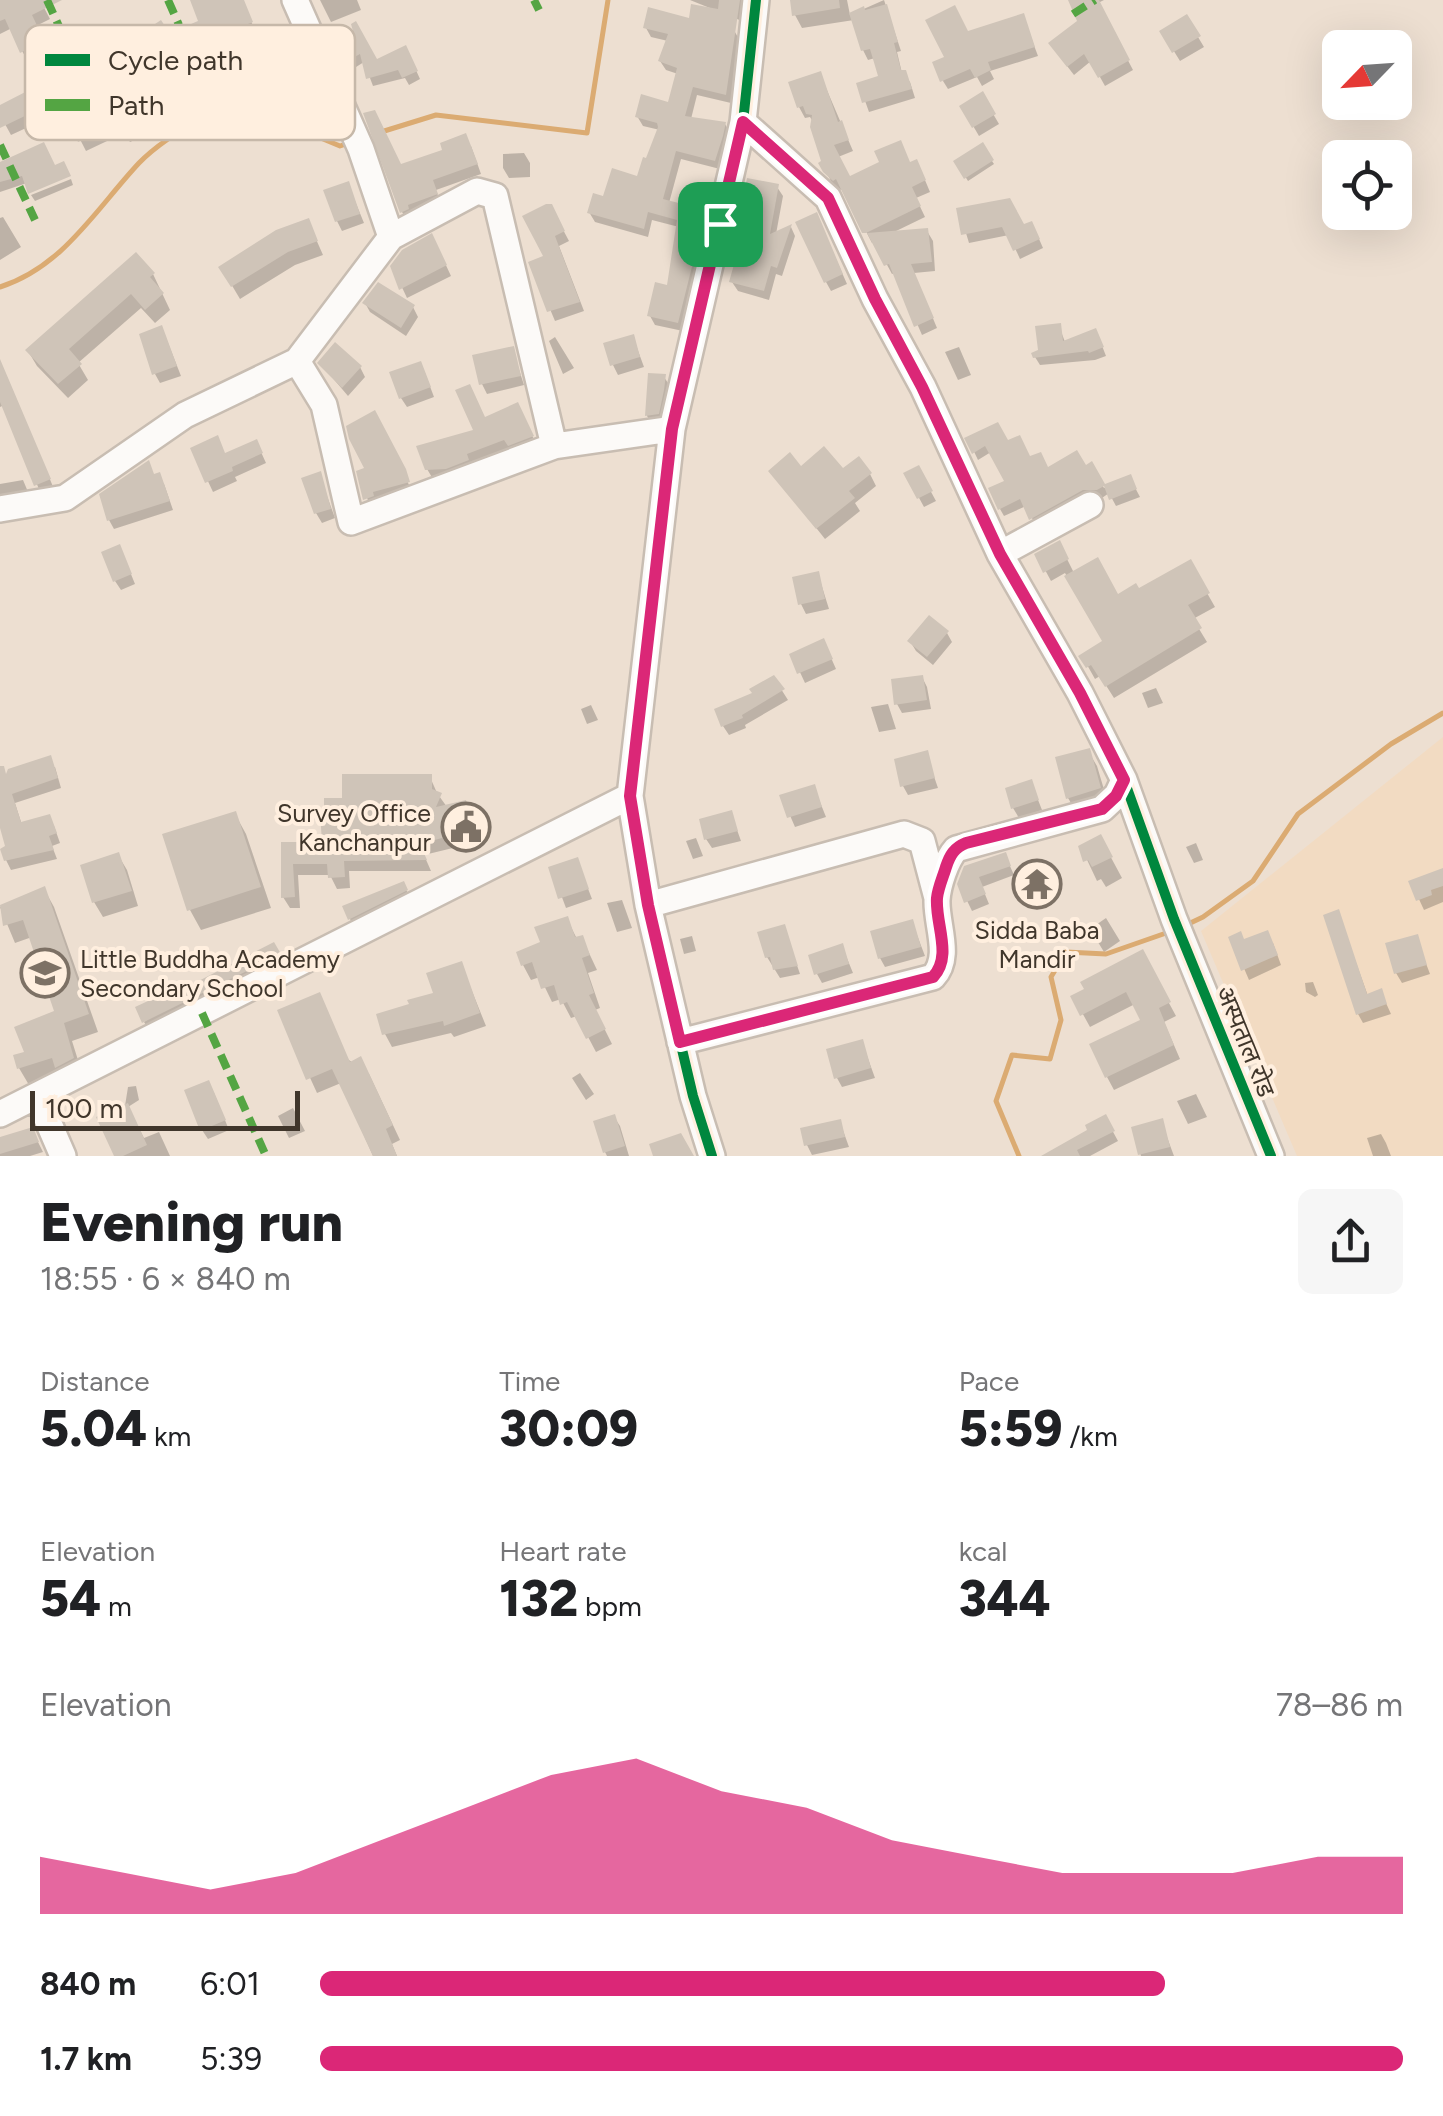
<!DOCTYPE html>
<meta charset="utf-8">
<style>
:root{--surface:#fff;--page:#f6f6f6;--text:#202124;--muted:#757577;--accent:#db2777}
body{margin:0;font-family:Figtree,"Noto Sans Devanagari",sans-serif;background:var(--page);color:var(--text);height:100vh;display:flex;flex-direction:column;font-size:38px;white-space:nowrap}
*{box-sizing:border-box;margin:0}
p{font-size:32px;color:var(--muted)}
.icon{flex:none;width:55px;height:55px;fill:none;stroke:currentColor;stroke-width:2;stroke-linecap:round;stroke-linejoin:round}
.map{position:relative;height:1156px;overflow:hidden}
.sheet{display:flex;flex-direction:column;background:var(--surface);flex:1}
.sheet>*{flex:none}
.needle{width:65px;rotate:245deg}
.tools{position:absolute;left:1322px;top:30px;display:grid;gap:20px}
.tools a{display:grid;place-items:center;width:90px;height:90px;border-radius:15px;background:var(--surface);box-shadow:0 10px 40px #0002;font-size:50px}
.scale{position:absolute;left:30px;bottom:25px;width:270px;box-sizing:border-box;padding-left:10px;border:5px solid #40362b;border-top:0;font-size:28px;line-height:35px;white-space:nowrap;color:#40362b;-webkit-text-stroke:8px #ffefdf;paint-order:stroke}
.pin{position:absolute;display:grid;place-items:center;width:85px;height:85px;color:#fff;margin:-42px;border-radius:20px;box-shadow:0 5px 15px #0006}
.round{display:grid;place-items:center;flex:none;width:105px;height:105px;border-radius:15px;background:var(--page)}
.headline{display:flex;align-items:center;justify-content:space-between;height:170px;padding:0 40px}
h1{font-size:55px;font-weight:800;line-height:75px}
.metrics{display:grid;grid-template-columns:repeat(3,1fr);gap:15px;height:170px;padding:10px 40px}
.metrics div{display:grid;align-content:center}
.metrics b{font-size:50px;font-weight:800}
.metrics small{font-size:28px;font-weight:400}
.metrics p{font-size:28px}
.chart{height:280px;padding:20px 40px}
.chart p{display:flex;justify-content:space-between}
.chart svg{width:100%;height:180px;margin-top:10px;fill:var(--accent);opacity:.7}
ul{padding:0 40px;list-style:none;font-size:32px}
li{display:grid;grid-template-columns:160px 120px 1fr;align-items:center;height:75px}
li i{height:25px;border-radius:12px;background:var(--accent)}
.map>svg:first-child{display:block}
.built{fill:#f2dbc2}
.shadow{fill:#0003}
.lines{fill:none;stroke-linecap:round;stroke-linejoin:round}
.stream{stroke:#dbab72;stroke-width:5}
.building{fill:#cfc4b8}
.minor-casing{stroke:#c8bdb2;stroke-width:30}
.minor{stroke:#fcfaf8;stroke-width:25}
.quiet{stroke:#54a543;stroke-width:8;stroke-dasharray:15 8;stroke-linecap:butt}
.cycleway-casing{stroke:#ffefdf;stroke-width:16}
.cycleway{stroke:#00873e;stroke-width:10}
.route-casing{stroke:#fff;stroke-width:20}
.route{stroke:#db2777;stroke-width:12}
.labels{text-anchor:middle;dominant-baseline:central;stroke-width:8;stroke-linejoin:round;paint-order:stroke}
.poi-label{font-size:25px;fill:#40362b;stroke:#ffefdf;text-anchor:end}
.street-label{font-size:25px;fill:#40362b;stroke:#ffefdf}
.key{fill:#ffefdf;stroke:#c6b8a9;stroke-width:2.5}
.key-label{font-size:28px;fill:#40362b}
</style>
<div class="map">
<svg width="1443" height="1156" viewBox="0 0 1443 1156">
<rect width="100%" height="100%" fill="#eddfd1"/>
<!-- built -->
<path class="built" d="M1443,737V1156H1297L1201,931Z"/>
<!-- shadow -->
<path class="shadow" d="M0,0H40L50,19L36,26L57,72L88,119L119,104L122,50L174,44L180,54L166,63L178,84L173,87L189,117L130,142L124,133L86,151L65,110L11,135L0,115V107L40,88L41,80L31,60L28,61L22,51L12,28L0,34Z
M192,0H233L247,11L255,31L218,46L221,53L209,58L204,49L202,23Z
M320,0H357L361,10L331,22Z
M690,0H746L742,21Z
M792,0H847L850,15L884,0L901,51L897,52L902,73L910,82L915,98L869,112L859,84L881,78L875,58L868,60L863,50L854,20L802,28L795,15Z
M1071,0H1104L1098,3L1133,70L1105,86L1091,61L1074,75L1057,53L1080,22Z
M1023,16L1038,56L990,71L994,79L982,86L977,77L948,89L943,81L947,58L967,34Z
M1186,17L1204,47L1180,61L1162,32Z
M646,28L735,32L740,41L731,103L697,95L691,119L725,124L730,133L720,169L681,159L669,203L704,212L710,222L683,331L655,325L650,316L669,288L679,227L652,220L648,237L595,222L589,212L639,179L660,130L643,126L637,116L670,105L678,74L666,70L660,61L668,41L651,37Z
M343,45L376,62L410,57L420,79L409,85L405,78L373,86L364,62L356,67Z
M820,74L853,151L838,157L849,179L910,164L922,173L930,192L916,198L925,217L892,233L927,231L933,241L935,271L914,273L937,328L922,335L895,273L892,274L874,241L872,243L844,189L841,190L832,183L822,164L813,122L810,117L805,118L799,107L791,83Z
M982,95L999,124L979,136L962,107Z
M43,145L27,183L0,192V163Z
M471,146L481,174L436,190L441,204L408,221L402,212L401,167Z
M982,146L994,164L968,181L956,162Z
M524,153L530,163V177L509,178L503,168V154Z
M71,179L73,185L35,201L31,195Z
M348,184L364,223L342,231L337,221Z
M777,187L783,196L776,234L791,227L795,236L782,276L776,274L769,300L738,291L732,282L738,259L735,252Z
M551,207L569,241L559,246L584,311L555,321L531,264L546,258Z
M959,210L1036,232L1043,248L1020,259L1009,235L969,243Z
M3,217L21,247L0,260V218Z
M308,221L323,255L295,265L240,299L221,267Z
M821,225L847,284L831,291L826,282Z
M437,246L451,276L407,298L392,266Z
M153,274L170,310L155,323L141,308L78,363L88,380L68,398L37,366L28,351Z
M365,303L413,307L418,317L406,336L370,312Z
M1059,326L1065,342L1099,338L1106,356L1095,360L1040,365L1035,357Z
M555,337L574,368L563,374L549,341Z
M633,337L644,367L618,375L613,365Z
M166,338L181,376L160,383L155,374Z
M959,347L971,375L958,380L945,352Z
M512,348L524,385L487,394L482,384Z
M320,363L360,367L365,377L348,396Z
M425,373L434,397L407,407L401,398Z
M651,375L664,377L670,386L663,424L653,425L647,416Z
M7,377L54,489L41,494L4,405L0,407V381Z
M522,414L537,446L515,454L511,448L433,479L427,469L476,432L485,420Z
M378,422L412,491L370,507L359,472L368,470Z
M968,439L1007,443L1048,470L1085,468L1091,465L1104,488L1130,478L1140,497L1116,506L1109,493L1102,498H1088L1036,526L1026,506L1004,516L1000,509L1007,482L991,452L978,460Z
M193,449L225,455L261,452L266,463L235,477L237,481L213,492Z
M918,468L936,501L924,507L906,474Z
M801,469L870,474L876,486L855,503L860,511L825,539L771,471Z
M319,474L335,518L322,523L316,513Z
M155,476L164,484L173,510L114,529L109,520Z
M23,480L31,499L0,507V484Z
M1059,543L1074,573L1117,597L1138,592L1190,563L1215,607L1193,619L1207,642L1114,698L1100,676L1095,679L1082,656L1105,642L1065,573L1051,581L1037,555Z
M124,557L135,584L121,590L115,581Z
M818,574L829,609L806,614L801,604Z
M947,633L952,642L933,665L916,651L910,641Z
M828,651L836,669L805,683L792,655Z
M922,677L927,687L931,709L902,713L897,704Z
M774,678L788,700L745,725L746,728L729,735L723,726Z
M1156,688L1163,703L1148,708L1142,693Z
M888,704L896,729L879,732L871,707Z
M591,705L598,720L587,724L581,709Z
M1088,751L1097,766L1108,803L1077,813L1068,798Z
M926,753L938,788L908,795L903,786Z
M55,767L61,788L15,803L22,825L54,826L60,843L52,846L57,859L11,870L6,860L9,848L0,819V777Z
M430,777L437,793L447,807L465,803L472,814L475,827L454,832L457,847L424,855L431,871H349L350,888L337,889L330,875H298L300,908H290L283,897V844H325L344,800Z
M1031,782L1042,810L1019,818L1013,808Z
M814,787L826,817L795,827L782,797Z
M731,813L741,841L712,848L706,839Z
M235,814L246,834L271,908L201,930L190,910Z
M1100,837L1122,878L1106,887L1101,879L1097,881L1081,847Z
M696,838L703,856L693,859L686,841Z
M1196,843L1203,860L1194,863L1186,847Z
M118,855L127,870L138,906L103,917L94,902L83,867Z
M1005,855L1014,875L982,887L989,904L972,911L959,884Z
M577,860L592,899L566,908L551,868Z
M1443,870V902L1424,910L1411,882Z
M403,884L410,897L353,926L345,907Z
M44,889L54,907L98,1032L72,1041L83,1076L29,1085L19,1068L58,1012L32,937L15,943L0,907Z
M622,900L632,928L617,932L607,903Z
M1338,912L1368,996L1381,992L1391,1014L1363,1023L1358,1014Z
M1106,918L1120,941L1104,952L1090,929Z
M567,919L577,939L582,938L597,970L588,973L600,1008L595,1010L612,1044L596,1052L577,1016L571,1018L561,999L552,1002L540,977L531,980L523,965Z
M912,922L925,956L885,967L880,958Z
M784,927L800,974L780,978L767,957Z
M692,936L696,951L684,954L680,939Z
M1416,937L1430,974L1402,983L1396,973Z
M1231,938L1273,943L1281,965L1249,980Z
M274,946L284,964L150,1031L144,1022L188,989Z
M842,946L853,973L822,983L817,974Z
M1142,953L1176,1016L1164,1022L1180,1059L1114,1090L1107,1077L1143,1021L1135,1004L1090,1027L1074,998Z
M461,964L486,1026L454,1037L451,1033L392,1047L385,1034L436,994Z
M1313,982L1318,995L1315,997L1306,992L1305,983Z
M280,1012L369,1074L400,1140L392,1144L397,1156H373L341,1083L317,1093Z
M862,1042L875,1078L842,1087L837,1078Z
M580,1073L594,1094L586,1100L572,1078Z
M136,1086L139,1100L128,1107L144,1138L159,1132L170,1156H117L128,1087Z
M214,1093L229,1130L208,1139L202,1130Z
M1196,1094L1207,1117L1188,1124L1177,1101Z
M293,1108L305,1131L289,1138L278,1116Z
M614,1117L620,1126L629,1156H607L605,1152Z
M1105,1117L1118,1141L1090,1156H1047L1090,1131Z
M1161,1121L1174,1156H1141L1134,1129Z
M840,1122L849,1147L812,1155L807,1145Z
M1381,1134L1386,1143L1391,1156H1373L1367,1138Z
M0,1140H37L43,1152L30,1156H0Z"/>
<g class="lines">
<!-- stream -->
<path class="stream" d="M381,132L436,115L587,133L608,0
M0,287C63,267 96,209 139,163C163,138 200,120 229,100L340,146L352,142
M1184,926L1203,917L1253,881L1298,814L1391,744L1443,713
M1019,1156L996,1101L1012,1055L1050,1059L1061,1020L1051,977L1066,952L1106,954L1169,932"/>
</g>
<!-- building -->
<path class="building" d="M0,0H62L32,15L58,69L64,66L88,116L115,103L91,53L119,39L122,46L161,20L176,43L162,52L175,73L170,76L186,106L122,133L117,124L78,142L58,100L0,128V105L37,86L34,80L37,78L24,51L20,53L5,19L0,21Z
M190,0H244L253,22L215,37L218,44L202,50L191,24L198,21Z
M719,0H740L726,95L693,87L685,116L726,122L723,136L715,161L676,151L663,199L706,210L678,323L647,316L655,282L667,285L677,220L648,212L644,229L587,213L593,193L603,196L612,168L637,176L643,157L646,158L658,127L657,123L635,117L641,94L668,102L677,68L658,61L668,34L643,28L648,7L689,18L691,4L718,9Z
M790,0H839L840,8L792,16Z
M1068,0H1099L1130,60L1098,78L1084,54L1067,67L1048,43L1077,21Z
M887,4L898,42L894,43L901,70H906L912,89L862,103L856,83L878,76L870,49L861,51L849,13L864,6L865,10Z
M955,5L968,31L1024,13L1035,47L988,62L991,70L975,78L970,69L940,82L932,62L944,57L925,20Z
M1187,14L1201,36L1172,53L1159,31Z
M356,21L377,59L406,45L418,71L402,78L398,70L366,79L360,54L349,60L339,44L354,35L351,24Z
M821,71L838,122L842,120L849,140L834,145L850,176L879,162L874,151L901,140L910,162L917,159L926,180L912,187L921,206L866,233H862L836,179L833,181L823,172L818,163L821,161L810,127L812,115L806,114L803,106L797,108L788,82Z
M983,91L996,114L972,128L959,106Z
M375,110L401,164L442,150L440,143L466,133L478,164L433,180L438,194L408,205L409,209L400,213L363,113Z
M44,142L55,165L64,161L71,176L28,194L22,176L0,182V162Z
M983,142L994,160L964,179L953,161Z
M747,178L779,184L770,234L792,224L777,268L771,266L764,291L729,282L737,254L732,253L742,223H739Z
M349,181L360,214L335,222L323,190Z
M1010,198L1024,224L1032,221L1040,239L1013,251L1002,227L961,235L956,208Z
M546,204H552L565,231L555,236L580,302L547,312L528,262L543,256L522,216Z
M817,212L843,274L824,283L795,222Z
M309,218L318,241L288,252L231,287L218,267L276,230Z
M928,228L932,262L911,264L934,318L914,327L889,264L884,266L867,233Z
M432,233L447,265L399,290L390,266L402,250Z
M136,252L155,273L150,277L164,293L145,310L131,294L69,349L82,364L58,384L25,350Z
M378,282L415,305L401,328L362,303Z
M1061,323L1063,341L1096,328L1104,347L1089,353L1088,351L1033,358L1031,353L1038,350L1035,326Z
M162,325L177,366L152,375L139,334Z
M634,334L640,357L610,366L603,343Z
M335,342L362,366L342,388L317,363Z
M514,346L521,376L479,385L472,355Z
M0,359L51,479L34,486L0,402Z
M421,361L431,387L399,399L389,372Z
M648,373L666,374L664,390L659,414L645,416Z
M470,384L485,417L518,402L534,436L508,446L504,440L467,454L469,460L446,469L425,470L416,446L473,430L455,390Z
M375,410L406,469L410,482L373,492L374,496L363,500L356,471L364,468L349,439L346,426Z
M998,422L1008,440L1020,435L1030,456L1041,452L1048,467L1077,450L1086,465L1092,461L1105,484L1131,474L1137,489L1109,500L1104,486L1097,490H1083L1029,520L1020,499L998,510L988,488L1004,481L985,446L972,454L964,438Z
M218,435L225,453L257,439L263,453L232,467L233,471L205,483L190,448Z
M824,446L843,468L859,456L872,473L849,491L855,498L816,529L768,471L790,452L801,466Z
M149,460L154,474L160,472L170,501L107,521L99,494Z
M919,465L933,491L917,499L903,473Z
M321,471L331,509L314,514L301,478Z
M1060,540L1069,559L1043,573L1034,554Z
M120,544L132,574L113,582L101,552Z
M1098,557L1118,594L1136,583L1139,588L1191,559L1210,593L1188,605L1202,628L1105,687L1091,665L1086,668L1078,656L1102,641L1064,576Z
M819,571L825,599L798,605L792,577Z
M929,615L949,631L927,657L907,641Z
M824,638L833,659L797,674L789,654Z
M774,675L785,689L742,715L743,718L721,727L714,709L752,693L749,689Z
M923,675L927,700L894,705L891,679Z
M1090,748L1101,788L1066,799L1055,757Z
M928,750L935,778L900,787L894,759Z
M51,755L58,778L12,794L21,822L50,814L57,833L49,836L54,850L4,861L0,849L5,846L0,828V766H4L6,774L8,769Z
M342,774H432V789L442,793L436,807L466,800L470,816L449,821L453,835L420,844L427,860L344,861L345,877L328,878L327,864H293L295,897L281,898V842H322L320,812H324V798H342Z
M1032,779L1039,800L1011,809L1005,788Z
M815,784L822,807L787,818L779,795Z
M732,810L738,831L704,840L699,819Z
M236,811L261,887L187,911L162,834Z
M1101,834L1113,857L1092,867L1088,860L1083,862L1078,846Z
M119,852L132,891L92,903L80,865Z
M1006,852L1011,866L979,877L986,894L964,903L957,884L964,866Z
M578,857L589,889L558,899L548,867Z
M1443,868V886L1431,890L1432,895L1416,901L1408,881Z
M404,881L408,890L348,920L342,906Z
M45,886L89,1014L64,1023L74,1058L55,1068L52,1058L17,1069L13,1055L24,1052L14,1027L54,1011L23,920L3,926L0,905Z
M1339,909L1367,994L1382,988L1387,1004L1356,1015L1323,915Z
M568,916L575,937L583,935L590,955L582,958L594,993L589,995L606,1029L586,1039L567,1002L560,1005L554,985L541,989L532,962L521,966L516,952L540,942L534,927Z
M913,919L921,947L878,959L870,931Z
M785,924L798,966L773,970L770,957L765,958L757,932Z
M1268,930L1278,955L1241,971L1228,937L1241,931L1244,939Z
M1418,934L1427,965L1394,974L1385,943Z
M274,942L281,954L142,1023L135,1007L187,983L189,986Z
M843,943L849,964L814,975L808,955Z
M1143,949L1171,1002L1159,1008L1174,1045L1105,1078L1089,1044L1140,1020L1126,992L1080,1016L1070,996L1084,989L1080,982Z
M462,961L480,1013L444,1026L443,1021L382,1035L376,1014L409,1004L407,1000L433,993L426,973Z
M320,992L350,1062L361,1056L393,1125L386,1129L397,1156H373L332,1069L306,1080L277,1010Z
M863,1039L871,1068L834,1079L826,1049Z
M209,1080L226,1120L200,1131L184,1090Z
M128,1103L147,1145L123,1156H114L96,1117Z
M615,1114L625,1146L603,1153L593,1121Z
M1106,1114L1115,1131L1077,1150L1080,1156H1041L1087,1130L1085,1125Z
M1163,1118L1170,1147L1138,1155L1131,1127Z
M841,1119L845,1137L804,1146L800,1128Z
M33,1127L39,1142L0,1154V1137Z
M681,1133L694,1156H653L649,1144Z"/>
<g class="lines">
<!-- minor casing -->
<g class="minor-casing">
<path id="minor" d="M295,0L361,149L391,237L297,361
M743,122L828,198L875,299L923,387L1000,554L1080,693L1124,780L1174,919L1271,1156
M391,237L477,191L495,196L554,446
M0,509L65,498L185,415L297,361L324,405L351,522L554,446L672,429
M1000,554L1090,505
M648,905L904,834L922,841L937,898
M680,1042L933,977C952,957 936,925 937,900C938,885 946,860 956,849L1102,809L1117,795L1124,780
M37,1096L63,1156
M0,1114L630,796
M712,1156L693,1096L648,905L630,796L672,429L743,122L756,0"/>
</g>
<!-- minor -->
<use href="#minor" class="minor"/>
<!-- quiet -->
<path class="quiet" d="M47,0L113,145
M168,0L179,25
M534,0L539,10
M1073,14L1095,0
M0,145L35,220
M202,1013L266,1156"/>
<!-- cycleway casing -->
<g class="cycleway-casing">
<path id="cycleway" d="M743,122L828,198L875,299L923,387L1000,554L1080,693L1124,780L1174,919L1271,1156
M712,1156L693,1096L648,905L630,796L672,429L743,122L756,0"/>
</g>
<!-- cycleway -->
<use href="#cycleway" class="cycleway"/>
</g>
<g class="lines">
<!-- route casing -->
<g class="route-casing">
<path id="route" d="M743,122L828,198L875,299L922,387L1000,554L1080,693L1124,780L1116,796L1102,809L966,843C954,848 950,855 946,867C943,877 938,888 937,898C935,924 953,956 933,977L680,1042L648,905L630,796L672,429Z"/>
</g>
<!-- route -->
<use href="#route" class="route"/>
</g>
<!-- icons -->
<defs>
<g id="civic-ring" transform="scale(2.5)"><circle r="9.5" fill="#ffefdf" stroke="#7d7165" stroke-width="1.5"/><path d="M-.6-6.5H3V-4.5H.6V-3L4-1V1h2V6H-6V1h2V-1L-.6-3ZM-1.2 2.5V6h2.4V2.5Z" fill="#7d7165"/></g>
<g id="temple-ring" transform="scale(2.5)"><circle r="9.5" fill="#ffefdf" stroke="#7d7165" stroke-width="1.5"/><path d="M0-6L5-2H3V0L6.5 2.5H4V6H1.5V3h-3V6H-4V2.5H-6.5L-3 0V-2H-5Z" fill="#7d7165"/></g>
<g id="school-ring" transform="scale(2.5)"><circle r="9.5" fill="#ffefdf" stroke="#7d7165" stroke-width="1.5"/><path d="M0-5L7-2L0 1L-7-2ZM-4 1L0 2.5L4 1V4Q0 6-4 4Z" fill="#7d7165"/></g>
</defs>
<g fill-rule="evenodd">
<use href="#civic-ring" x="466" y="827"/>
<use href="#temple-ring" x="1037" y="884"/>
<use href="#school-ring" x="45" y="973"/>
</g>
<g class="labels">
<!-- poi labels -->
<g class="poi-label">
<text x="431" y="813">Survey Office<tspan x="431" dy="29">Kanchanpur</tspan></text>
<text x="1037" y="930" text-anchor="middle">Sidda Baba<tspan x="1037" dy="29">Mandir</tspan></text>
<text x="80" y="959" text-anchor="start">Little Buddha Academy<tspan x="80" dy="29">Secondary School</tspan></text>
</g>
<!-- street labels -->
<g class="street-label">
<text transform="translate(1246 1041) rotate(68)">अस्पताल रोड</text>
</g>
</g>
<!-- legend -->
<rect x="25" y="25" width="330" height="115" rx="15" class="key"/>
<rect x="45" y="54" width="45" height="12" fill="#00873e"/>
<rect x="45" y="99" width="45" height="12" fill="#54a543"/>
<g class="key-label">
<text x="108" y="70">Cycle path</text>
<text x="108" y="115">Path</text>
</g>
</svg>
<div class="tools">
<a><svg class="needle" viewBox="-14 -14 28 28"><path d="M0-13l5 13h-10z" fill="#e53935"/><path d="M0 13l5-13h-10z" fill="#757577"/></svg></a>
<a><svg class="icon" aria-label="locate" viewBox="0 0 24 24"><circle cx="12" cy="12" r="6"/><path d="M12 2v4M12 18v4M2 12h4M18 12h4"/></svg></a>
</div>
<div class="scale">100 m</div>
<div class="pin" style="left:720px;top:224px;background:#1e9e55"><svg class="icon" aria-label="arrive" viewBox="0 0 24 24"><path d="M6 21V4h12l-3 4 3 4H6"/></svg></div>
</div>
<section class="sheet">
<div class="headline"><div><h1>Evening run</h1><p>18:55 · 6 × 840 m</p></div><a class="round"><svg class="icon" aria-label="share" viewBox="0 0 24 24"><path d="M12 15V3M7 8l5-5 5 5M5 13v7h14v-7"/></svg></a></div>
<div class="metrics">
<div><p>Distance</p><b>5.04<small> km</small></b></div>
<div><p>Time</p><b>30:09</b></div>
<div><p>Pace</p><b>5:59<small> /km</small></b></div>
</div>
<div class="metrics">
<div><p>Elevation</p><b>54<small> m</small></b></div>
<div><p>Heart rate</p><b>132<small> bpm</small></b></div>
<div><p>kcal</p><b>344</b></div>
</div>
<div class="chart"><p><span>Elevation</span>78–86 m</p>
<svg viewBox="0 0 160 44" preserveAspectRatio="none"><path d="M0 44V30L10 34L20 38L30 34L40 26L50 18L60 10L70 6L80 14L90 18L100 26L110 30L120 34L130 34L140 34L150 30L160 30V44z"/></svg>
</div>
<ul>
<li><b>840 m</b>6:01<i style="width:78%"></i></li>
<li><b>1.7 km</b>5:39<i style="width:100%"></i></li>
</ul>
</section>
